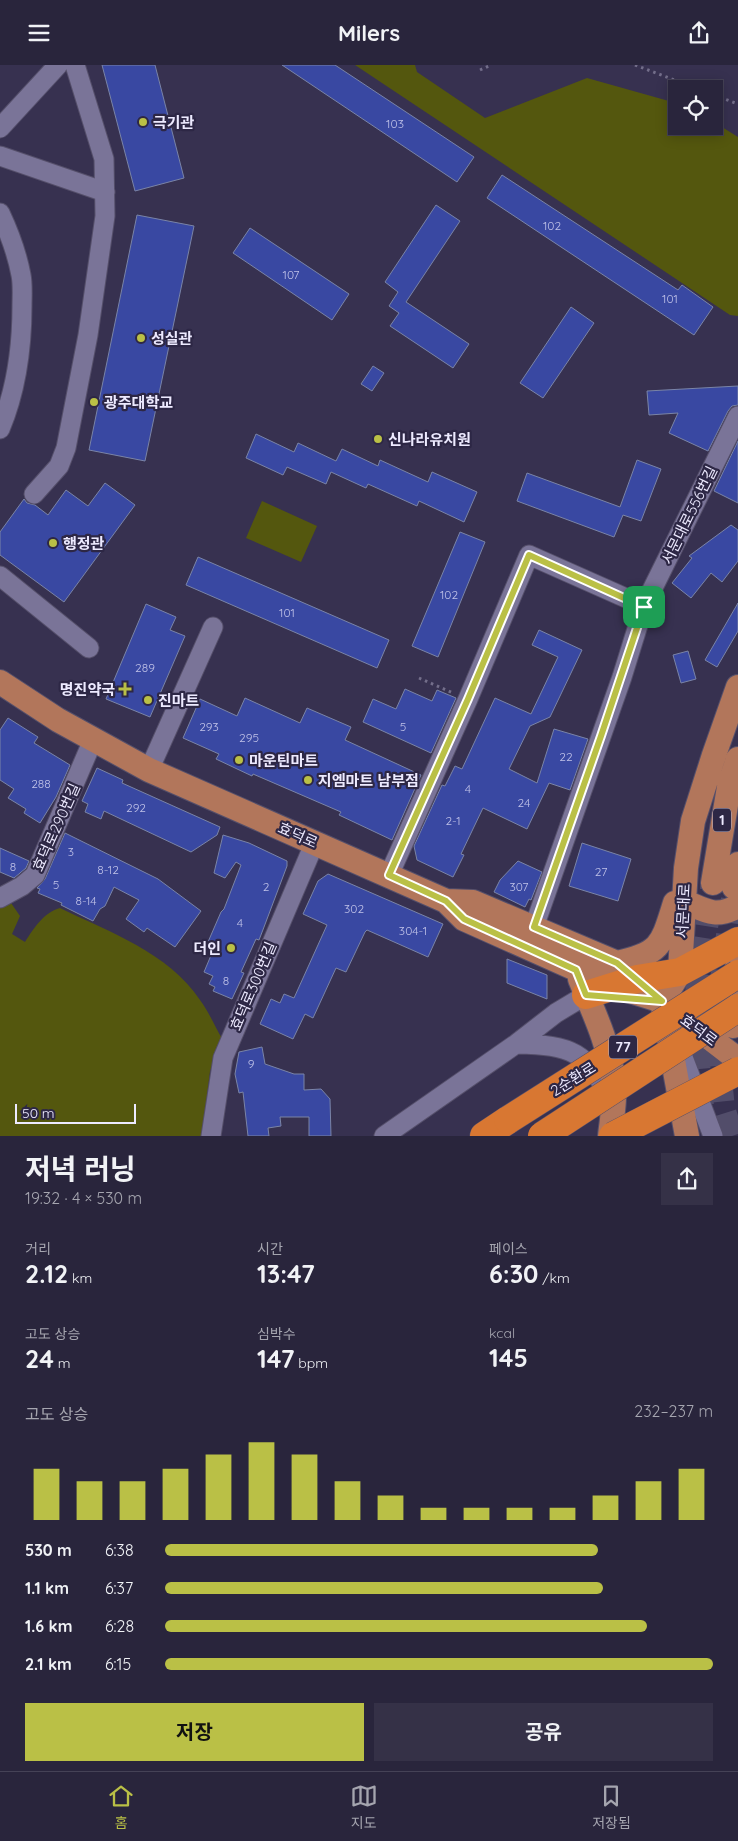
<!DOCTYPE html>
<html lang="ko">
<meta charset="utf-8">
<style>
:root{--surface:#29253c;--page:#353147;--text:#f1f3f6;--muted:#a5a5af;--line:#454256;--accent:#bac046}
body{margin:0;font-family:Quicksand,"Noto Sans KR",sans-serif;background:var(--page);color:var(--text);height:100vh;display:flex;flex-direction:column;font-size:19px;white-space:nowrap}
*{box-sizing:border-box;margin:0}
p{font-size:16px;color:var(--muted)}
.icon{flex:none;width:28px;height:28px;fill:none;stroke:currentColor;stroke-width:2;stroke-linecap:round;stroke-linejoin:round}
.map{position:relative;height:1071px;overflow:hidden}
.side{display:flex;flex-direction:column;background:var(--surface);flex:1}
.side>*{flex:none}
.fabs{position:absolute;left:668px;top:15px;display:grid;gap:10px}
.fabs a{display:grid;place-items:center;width:55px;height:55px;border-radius:0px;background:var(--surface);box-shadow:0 2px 12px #0003,0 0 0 1px var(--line);font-size:25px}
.scale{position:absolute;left:15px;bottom:12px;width:121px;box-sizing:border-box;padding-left:5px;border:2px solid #edeaff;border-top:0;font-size:14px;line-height:18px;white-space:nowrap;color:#edeaff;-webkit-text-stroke:4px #2d2745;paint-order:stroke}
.pin{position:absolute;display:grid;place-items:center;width:42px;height:42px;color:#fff;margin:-21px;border-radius:10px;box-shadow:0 2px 8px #0006}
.round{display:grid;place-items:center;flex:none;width:52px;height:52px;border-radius:0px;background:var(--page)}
.overview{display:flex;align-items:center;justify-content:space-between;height:85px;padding:0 25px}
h1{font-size:28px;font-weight:700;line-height:38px}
.stats{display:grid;grid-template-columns:repeat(3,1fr);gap:8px;height:85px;padding:5px 25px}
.stats div{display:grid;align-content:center}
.stats b{font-size:25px;font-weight:700}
.stats small{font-size:14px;font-weight:400}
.stats p{font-size:14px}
.chart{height:140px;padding:10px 25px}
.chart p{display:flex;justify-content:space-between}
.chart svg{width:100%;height:90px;margin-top:5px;stroke:var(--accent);stroke-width:6}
.primary-button{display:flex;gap:10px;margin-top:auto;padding:10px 25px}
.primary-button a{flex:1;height:58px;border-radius:0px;background:var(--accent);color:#111;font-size:20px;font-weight:700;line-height:58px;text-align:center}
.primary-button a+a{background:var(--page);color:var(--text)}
ul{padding:0 25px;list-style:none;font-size:16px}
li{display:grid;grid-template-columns:80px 60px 1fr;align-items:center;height:38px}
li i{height:12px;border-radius:6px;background:var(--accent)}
header{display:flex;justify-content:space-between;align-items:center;height:65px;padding:0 25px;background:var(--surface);font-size:22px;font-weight:700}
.tabs{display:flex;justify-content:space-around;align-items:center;height:70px;border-top:1px solid var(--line);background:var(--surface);font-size:14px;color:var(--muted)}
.tabs a{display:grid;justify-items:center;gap:2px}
.tabs .current{color:var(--accent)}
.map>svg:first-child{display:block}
.green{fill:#54570e}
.building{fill:#3948a2;stroke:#7a84a7}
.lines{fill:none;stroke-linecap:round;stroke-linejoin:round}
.major-tunnel{stroke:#524d6a;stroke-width:24;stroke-dasharray:24 12;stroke-linecap:butt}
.minor-casing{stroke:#554f6a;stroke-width:21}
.major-casing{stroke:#554f6a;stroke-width:26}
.highway-casing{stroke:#554f6a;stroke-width:29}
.path{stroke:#736e8a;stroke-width:3;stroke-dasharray:2.5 4;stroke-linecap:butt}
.minor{stroke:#7a7498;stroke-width:19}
.major{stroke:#b2765b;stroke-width:24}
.highway{stroke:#d87732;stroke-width:28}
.highway-bridge-casing{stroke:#554f6a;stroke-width:29;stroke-linecap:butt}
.highway-bridge{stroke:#d87732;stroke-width:28}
.route-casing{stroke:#fff;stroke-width:10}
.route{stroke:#bac046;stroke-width:6}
.poi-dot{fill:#bac046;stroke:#2d2745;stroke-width:2}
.labels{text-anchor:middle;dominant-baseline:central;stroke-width:4.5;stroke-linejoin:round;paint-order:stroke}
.number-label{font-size:12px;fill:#c0c2e8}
.shield{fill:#2d2745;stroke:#b3b0c7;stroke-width:1}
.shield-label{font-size:14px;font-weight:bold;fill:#edeaff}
.poi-label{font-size:15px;font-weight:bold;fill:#edeaff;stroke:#2d2745;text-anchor:start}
.street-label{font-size:15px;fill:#edeaff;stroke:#2d2745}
</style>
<header><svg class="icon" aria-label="menu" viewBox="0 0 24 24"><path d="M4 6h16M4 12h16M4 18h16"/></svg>Milers<svg class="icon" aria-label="share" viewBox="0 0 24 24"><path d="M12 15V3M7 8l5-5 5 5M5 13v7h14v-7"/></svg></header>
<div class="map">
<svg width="738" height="1071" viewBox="0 0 738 1071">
<rect width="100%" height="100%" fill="#373150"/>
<!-- green -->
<path class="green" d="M355,0H415L417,7L485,53L587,13L676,38V61H714V57L738,72V251L730,250Z
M262,436L317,461L301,497L246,473Z
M11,838L20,851L12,869L25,877C34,863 43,848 60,843C109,867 168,887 200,935C209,947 215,962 223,975L210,1006L202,1071H0V840Z"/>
<!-- building -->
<path class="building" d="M102,0H155L184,113L135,126Z
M282,0H335L474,92L457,117Z
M502,110L678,225L682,220L713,242L694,270L487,133Z
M436,140L460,156L406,237L469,279L453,303L390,261L399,248L389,241L398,227L385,217Z
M137,150L194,161L145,396L89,385Z
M250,163L349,229L332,255L233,188Z
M571,242L594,258L543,333L520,318Z
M373,301L384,308L372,326L361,319Z
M738,321V340L732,341L728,346L708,386L669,368L678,348L649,350L647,326Z
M256,369L294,387L298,378L336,396L342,384L378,401L380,395L428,417L432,407L477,427L464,457L419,436L417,441L368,419L366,423L331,407L326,419L287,402L283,410L246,393Z
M738,376V438L714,426Z
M637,395L661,404L641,456L623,450L614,472L517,436L527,408L620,442Z
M105,418L135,440L64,537L0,490V467L24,434L27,438L35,440L48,450L66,425L88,441Z
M731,460L738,465V496L722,517L711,508L691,533L672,518L692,493L689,491Z
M460,467L485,477L438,592L412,581Z
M198,492L389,575L377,603L186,520Z
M738,538V566L717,602L705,595Z
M146,539L176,552L170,565L185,571L150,652L106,634Z
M539,565L582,585L550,652L530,661L509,704L537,718L554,664L588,674L570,725L549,718L527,764L483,743L461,789L464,790L453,812L417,795L414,781L442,720L445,721L455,701L462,704L495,633L531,649L558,592L532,580Z
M688,586L696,614L681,618L673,590Z
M405,624L432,636L437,625L456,633L431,688L363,657L373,634L396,644Z
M245,633L300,658L307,643L351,662L345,675L421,710L392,775L339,750L341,747L253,709L252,711L216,694L219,689L183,673L200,634L237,651Z
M8,653L38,672L34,678L70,700L56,732L40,758L24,748L26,744L8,733L14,724L0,715V665Z
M97,703L123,715L122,718L220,762L217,770L191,787L104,746L101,754L85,747L88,739L82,736Z
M65,768L158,814L201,846L175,882L147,863L144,867L126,854L139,835L114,822L105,841L100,844L93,856L61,840L62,838L38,828L40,824L37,823L45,814Z
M223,770L249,778L287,796V801L264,862L259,875L256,874L241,907L244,908L232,934L213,926L215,922L209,919L213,911L204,907L212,888L210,886L213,879L208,877L221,847L224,844L241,800L236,797L225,813L214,808Z
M582,778L631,794L618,836L569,821Z
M0,783L29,796L26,803L14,813L0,807Z
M518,796L542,807L531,835L529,834L525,842L494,827L500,815Z
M328,809L443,859L428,892L367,865L365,867L346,907L336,903L313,953L305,949L293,974L260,959L271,934L280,938L284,929L294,933L327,860L303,849L318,816Z
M507,894L547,910V934L507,918Z
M262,982L265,999L294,1009H304V1025L321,1024L330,1034L331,1071H309V1052H280L281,1061L268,1063L269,1071H248L243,1027L239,1028L235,1009L239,987Z"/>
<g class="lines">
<!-- major-tunnel -->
<path class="major-tunnel" d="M702,1040L695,967L698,913L713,818
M732,1071L723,1043L715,967L734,826"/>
<!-- minor casing -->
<g class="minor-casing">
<path id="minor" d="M0,63L58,0
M0,91L105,127
M0,148C9,167 17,189 21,210C23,220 22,231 22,241C22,282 16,326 0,364
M34,429L59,401L66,383L88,270L105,151L104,94L75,0
M0,511L89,583
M149,705L213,562
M389,810L468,634L529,490L644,541
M0,833L22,821L35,810L93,675
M534,862L622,612L644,541L738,351
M676,974L713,1071
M516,979C573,980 586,986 612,1037
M211,1071L223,993L315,777
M384,1071L516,979L556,948L586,930H598"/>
</g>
<!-- major casing -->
<g class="major-casing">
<path id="major" d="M0,617L58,655L149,705L446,836L464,854L614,921L733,958
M713,818L729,722L738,694
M734,822L738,799
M446,836L473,837L617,898L649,925
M683,836C705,845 715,854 738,841
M617,898C662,888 662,879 675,838
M580,914C593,946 609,979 613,1013C616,1033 612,1052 610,1071
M689,957L737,994
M733,961L738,892
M687,1071L662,936L680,907L686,803L693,756L714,690L738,622"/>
</g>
<!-- highway casing -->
<g class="highway-casing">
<path id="highway" d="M586,930L637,914L680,907L738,876
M484,1071L508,1055"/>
</g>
<!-- path -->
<path class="path" d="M635,0L698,24
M480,5L491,0
M714,30L738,39
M419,613L453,628"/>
<!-- minor -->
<use href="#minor" class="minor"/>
<!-- major -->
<use href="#major" class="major"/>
<!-- highway -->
<use href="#highway" class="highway"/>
<!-- highway-bridge casing -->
<g class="highway-bridge-casing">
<path id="highway-bridge" d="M508,1055L738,909
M542,1071L738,943
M613,1071L738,1006"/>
</g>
<!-- highway-bridge -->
<use href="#highway-bridge" class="highway-bridge"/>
</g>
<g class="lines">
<!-- route casing -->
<g class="route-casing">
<path id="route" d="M529,490L644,542L601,671L534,862L617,898L662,936L586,930L576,905L464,854L446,836L389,810L468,634Z"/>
</g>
<!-- route -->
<use href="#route" class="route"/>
</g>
<!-- markers -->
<g class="poi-dot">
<circle cx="143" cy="57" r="5"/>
<circle cx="141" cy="273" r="5"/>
<circle cx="94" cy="337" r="5"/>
<circle cx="378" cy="374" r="5"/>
<circle cx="53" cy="478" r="5"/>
<path d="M122.5 616.5h5v5h5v5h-5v5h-5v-5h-5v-5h5z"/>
<circle cx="148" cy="635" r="5"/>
<circle cx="239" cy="695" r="5"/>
<circle cx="308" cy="715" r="5"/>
<circle cx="231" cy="883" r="5"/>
</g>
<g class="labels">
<!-- number labels -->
<g class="number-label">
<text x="395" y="58">103</text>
<text x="552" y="160">102</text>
<text x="291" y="209">107</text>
<text x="670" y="233">101</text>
<text x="449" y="529">102</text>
<text x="287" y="547">101</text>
<text x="145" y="602">289</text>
<text x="209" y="661">293</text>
<text x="403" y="661">5</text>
<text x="249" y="672">295</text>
<text x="566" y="691">22</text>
<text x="41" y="718">288</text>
<text x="468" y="723">4</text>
<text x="524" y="737">24</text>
<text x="136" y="742">292</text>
<text x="453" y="755">2-1</text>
<text x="71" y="786">3</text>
<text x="13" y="801">8</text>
<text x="108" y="804">8-12</text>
<text x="601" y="806">27</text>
<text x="56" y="819">5</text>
<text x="266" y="821">2</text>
<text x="519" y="821">307</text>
<text x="86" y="835">8-14</text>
<text x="354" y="843">302</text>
<text x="240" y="857">4</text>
<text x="413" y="865">304-1</text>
<text x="226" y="915">8</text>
<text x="251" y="998">9</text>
</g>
<!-- shield labels -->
<g class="shield">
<rect x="713" y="743.5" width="18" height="23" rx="4"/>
<rect x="609" y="970.5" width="28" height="23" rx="4"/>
</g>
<g class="shield-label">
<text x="722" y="755">1</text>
<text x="623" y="982">77</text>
</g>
<!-- poi labels -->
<g class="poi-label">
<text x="153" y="57">극기관</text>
<text x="151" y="273">성실관</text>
<text x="104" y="337">광주대학교</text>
<text x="388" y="374">신나라유치원</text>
<text x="63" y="478">행정관</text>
<text x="115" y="624" text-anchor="end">명진약국</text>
<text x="158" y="635">진마트</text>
<text x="249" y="695">마운틴마트</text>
<text x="318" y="715">지엠마트 남부점</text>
<text x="221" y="883" text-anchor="end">더인</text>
</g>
<!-- street labels -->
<g class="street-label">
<text transform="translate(689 450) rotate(-64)">서문대로556번길</text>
<text transform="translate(56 762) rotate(-66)">효덕로290번길</text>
<text transform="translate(298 770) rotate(24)">효덕로</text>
<text transform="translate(683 846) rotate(-87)">서문대로</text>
<text transform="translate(253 921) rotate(-67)">효덕로300번길</text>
<text transform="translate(699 965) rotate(37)">효덕로</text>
<text transform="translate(573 1014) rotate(-32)">2순환로</text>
</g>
</g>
</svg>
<div class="fabs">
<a><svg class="icon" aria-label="locate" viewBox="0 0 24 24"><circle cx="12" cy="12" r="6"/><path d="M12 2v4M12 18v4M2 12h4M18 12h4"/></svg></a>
</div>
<div class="scale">50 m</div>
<div class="pin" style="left:644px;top:542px;background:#1e9e55"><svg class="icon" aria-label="arrive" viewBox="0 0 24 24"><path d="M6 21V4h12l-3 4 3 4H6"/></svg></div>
</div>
<section class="side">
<div class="overview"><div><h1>저녁 러닝</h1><p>19:32 · 4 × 530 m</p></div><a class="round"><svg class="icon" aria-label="share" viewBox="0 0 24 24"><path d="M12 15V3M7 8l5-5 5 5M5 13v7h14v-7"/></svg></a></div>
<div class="stats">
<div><p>거리</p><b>2.12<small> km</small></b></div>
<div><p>시간</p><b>13:47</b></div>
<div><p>페이스</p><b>6:30<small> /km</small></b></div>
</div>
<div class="stats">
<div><p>고도 상승</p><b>24<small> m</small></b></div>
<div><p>심박수</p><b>147<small> bpm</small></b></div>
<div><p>kcal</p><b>145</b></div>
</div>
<div class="chart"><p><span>고도 상승</span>232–237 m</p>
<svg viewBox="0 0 160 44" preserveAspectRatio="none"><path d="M5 44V19M15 44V25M25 44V25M35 44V19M45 44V12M55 44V6M65 44V12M75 44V25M85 44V32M95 44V38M105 44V38M115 44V38M125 44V38M135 44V32M145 44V25M155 44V19"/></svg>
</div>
<ul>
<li><b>530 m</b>6:38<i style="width:79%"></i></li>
<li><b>1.1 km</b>6:37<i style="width:80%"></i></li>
<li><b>1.6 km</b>6:28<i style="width:88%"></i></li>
<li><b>2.1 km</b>6:15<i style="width:100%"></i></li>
</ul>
<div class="primary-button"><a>저장</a><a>공유</a></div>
</section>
<nav class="tabs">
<a class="current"><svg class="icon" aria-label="home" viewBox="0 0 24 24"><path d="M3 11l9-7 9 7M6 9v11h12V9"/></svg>홈</a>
<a><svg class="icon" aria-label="map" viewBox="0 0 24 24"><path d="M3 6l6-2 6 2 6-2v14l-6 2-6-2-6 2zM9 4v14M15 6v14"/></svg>지도</a>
<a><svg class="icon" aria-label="saved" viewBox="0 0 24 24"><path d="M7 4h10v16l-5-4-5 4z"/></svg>저장됨</a>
</nav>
